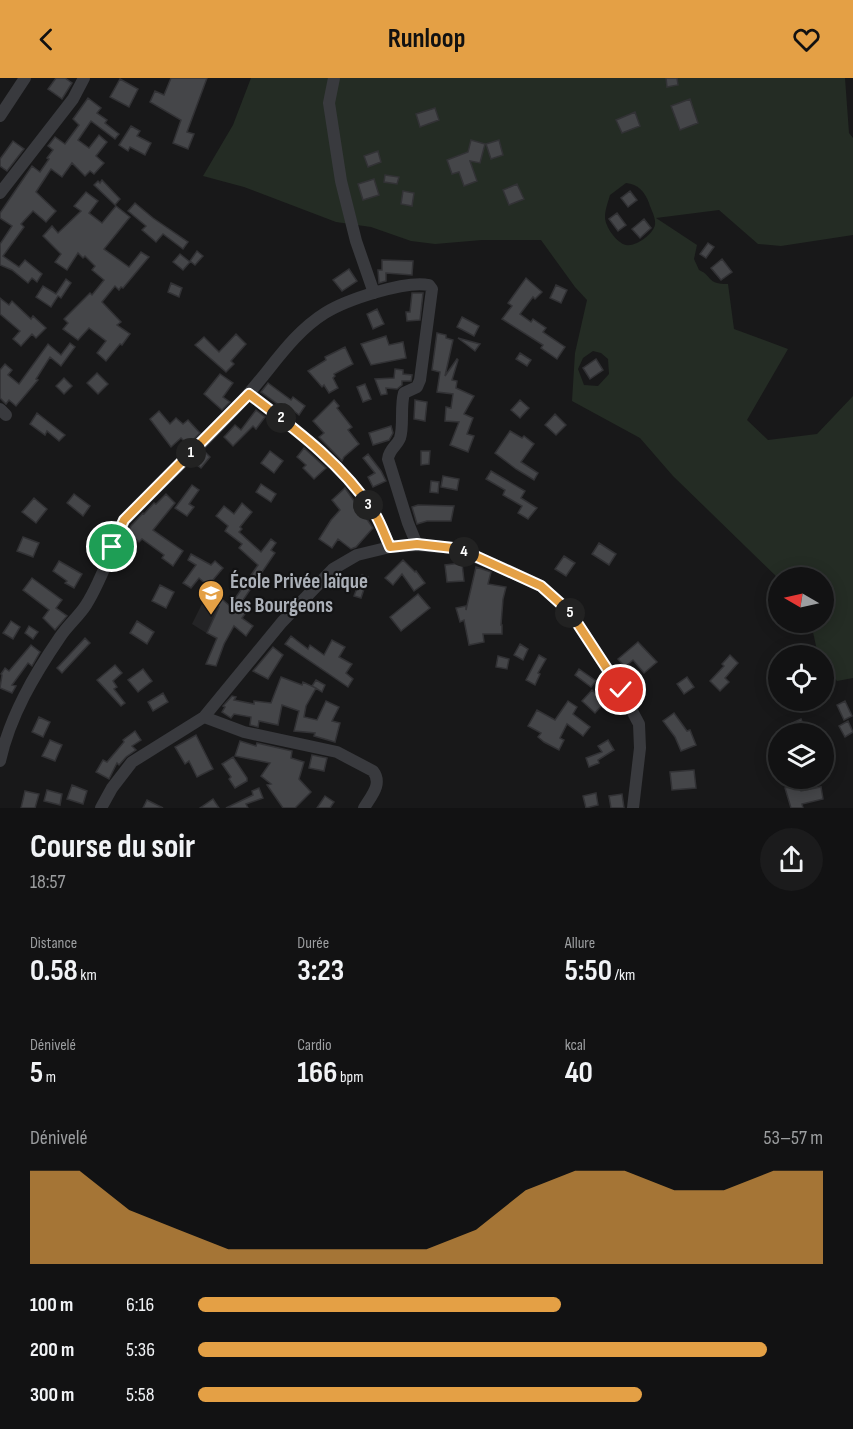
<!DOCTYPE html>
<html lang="fr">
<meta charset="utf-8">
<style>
:root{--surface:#121213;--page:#1b1b1c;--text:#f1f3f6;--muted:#9c9ea0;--line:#313233;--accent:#e4a045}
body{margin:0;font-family:"Sofia Sans Condensed",sans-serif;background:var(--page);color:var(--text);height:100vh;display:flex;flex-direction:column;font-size:22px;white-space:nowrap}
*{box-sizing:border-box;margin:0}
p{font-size:20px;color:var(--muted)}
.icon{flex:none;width:33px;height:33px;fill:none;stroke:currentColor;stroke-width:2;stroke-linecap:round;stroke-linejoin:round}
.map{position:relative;height:730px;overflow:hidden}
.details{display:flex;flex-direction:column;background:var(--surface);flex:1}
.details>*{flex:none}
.needle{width:39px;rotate:279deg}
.buttons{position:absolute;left:768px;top:489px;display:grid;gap:12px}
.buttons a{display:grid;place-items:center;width:66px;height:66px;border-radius:50%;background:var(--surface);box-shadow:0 3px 15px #0003,0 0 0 2px var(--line);font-size:30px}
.pin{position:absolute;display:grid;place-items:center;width:51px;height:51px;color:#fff;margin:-26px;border:3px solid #fff;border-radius:50%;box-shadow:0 2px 6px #0007}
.km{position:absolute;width:30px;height:30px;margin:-15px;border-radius:50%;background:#222;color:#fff;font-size:16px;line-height:30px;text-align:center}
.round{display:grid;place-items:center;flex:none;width:63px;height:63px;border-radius:32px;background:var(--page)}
.headline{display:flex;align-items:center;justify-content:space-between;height:102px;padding:0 30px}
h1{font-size:33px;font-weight:700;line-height:45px}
.figures{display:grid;grid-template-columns:repeat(3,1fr);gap:9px;height:102px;padding:6px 30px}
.figures div{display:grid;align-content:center}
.figures b{font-size:30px;font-weight:700}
.figures small{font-size:16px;font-weight:400}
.figures p{font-size:16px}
.chart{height:168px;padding:12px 30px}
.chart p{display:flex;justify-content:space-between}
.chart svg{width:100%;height:108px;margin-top:6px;fill:var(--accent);opacity:.7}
ul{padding:0 30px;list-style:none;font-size:20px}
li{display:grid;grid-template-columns:96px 72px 1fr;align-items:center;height:45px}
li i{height:15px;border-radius:8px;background:var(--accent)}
header{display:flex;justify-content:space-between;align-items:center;height:78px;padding:0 30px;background:var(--accent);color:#111;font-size:27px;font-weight:700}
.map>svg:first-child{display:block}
.built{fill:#242426}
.green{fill:#242c24;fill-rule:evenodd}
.building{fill:#454649;stroke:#323235;stroke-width:1.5}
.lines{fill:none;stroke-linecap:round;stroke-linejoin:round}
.minor{stroke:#393a3e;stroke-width:12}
.route-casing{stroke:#fff;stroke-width:12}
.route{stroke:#e4a045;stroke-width:8}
.labels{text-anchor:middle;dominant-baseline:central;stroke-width:4.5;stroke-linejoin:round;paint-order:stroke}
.poi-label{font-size:21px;font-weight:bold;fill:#abb0b8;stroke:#131314;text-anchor:start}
</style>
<header><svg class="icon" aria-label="back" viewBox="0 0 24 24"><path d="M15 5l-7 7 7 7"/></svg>Runloop<svg class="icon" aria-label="heart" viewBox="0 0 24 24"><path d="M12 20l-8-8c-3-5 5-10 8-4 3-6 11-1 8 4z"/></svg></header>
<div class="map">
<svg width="853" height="730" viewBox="0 0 853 730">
<rect width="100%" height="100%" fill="#181819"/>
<!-- built -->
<path class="built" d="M211,508L230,530L216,561L192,546Z"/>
<!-- green -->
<path class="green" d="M251,0H845L849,55L853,60V157L781,168L758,166L719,132L656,140L697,167L694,181L699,192C713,198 706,206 728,206L734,251L788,271L747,342L768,362L817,356L853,318V600L837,603L824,585V578L818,577L811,545L824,544V500H778L673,398L640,360L572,323L575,275L587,222L575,209L541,162H482L435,166L411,163L371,149L336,144L244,109L203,98L233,47ZM626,105C638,106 645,114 649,125C651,132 656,139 655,147C653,156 636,169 626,167C617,165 605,149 605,139C605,132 608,124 610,117ZM593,273L601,275L608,281L609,296L598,308L584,307L578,291L583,280Z"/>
<!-- building -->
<path class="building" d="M56,0H65L72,5L62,21L48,11Z
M171,0H207L187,54L194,56L188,71L173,65L181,42L150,24L155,13L164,17Z
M666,0H677L678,7L667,9Z
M120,1L138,11L129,29L110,19Z
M88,20L101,30L97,35L107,42L105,45L119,56L115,61L91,43L78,62L89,70L99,57L107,64L96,78L104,85L94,96L90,93L85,98L72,85L62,99L51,91L36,114L56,133L46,144L33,133L21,146L24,149L3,178L19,189L25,182L42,196L37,204L32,200L28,205L12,192L0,187V166L12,148L0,140V135L32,88L40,94L49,81L47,80L53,72L48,68L55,59L65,66L79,47L73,41Z
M690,21L698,45L680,52L671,28Z
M435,30L439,42L420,49L416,36Z
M635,34L640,48L622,55L616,42Z
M131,48L140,53L137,58L151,65L145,77L130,69L128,73L119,67Z
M471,62L485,66L480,85L470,83L477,103L464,108L459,94L452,96L447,82L468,74Z
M499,62L503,77L491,81L486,66Z
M13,63L24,71L7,93L0,88V81Z
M378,73L381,84L368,89L364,78Z
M385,97L399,99L397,106L384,104Z
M374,101L379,117L363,122L358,106Z
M102,102L120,121L115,127L94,107L98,103L100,105Z
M517,106L524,121L509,127L503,112Z
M403,113L414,115L412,128L401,126Z
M630,113L637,122L628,129L621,120Z
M86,114L98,123L89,135L102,145L116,128L130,139L104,171L129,189L141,174L149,179L123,210L121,209L119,212L115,208L102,224L121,244L117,247L130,256L122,267L120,266L106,283L97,275L106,263L89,250L78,262L63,251L68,245L64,241L90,215L92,217L104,202L92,192L95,188L85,178L83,180L78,175L67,192L55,184L61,176L43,158L52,148L58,155L81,133L74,128Z
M135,125L153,140L188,164L183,171L163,156L156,164L142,152L146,148L128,133Z
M617,135L626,147L618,153L609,141Z
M644,141L651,150L640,160L632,151Z
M708,165L714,169L706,180L700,176Z
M197,173L203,178L195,187L190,183Z
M180,176L190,184L183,192L173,184Z
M722,181L732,194L721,202L711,190Z
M382,182L413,183L412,197L386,195V203L379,205L378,192H382Z
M349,191L357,203L342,213L333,202Z
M526,200L542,214L535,221L533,219L520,236L531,244L533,241L546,250L543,254L565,269L557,281L541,270L543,267L502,241L512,228L508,225Z
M66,201L71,205L61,220L58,218L51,229L36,219L43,208L56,216Z
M171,205L182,210L179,219L168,214Z
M556,207L567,212L561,225L550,220Z
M412,215H423L420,242L407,243L406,234H410Z
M0,220L9,227L12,223L31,241L33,238L46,250L36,260L32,256L21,268L13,261L20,253L0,236Z
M377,231L384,246L373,251L367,236Z
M462,239L479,248L474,258L457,249Z
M437,255L446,257V260L453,262L445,298L457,281L458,282L452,302L457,303L456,310L474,318L464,336L473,340L467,356L474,358L468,374L450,367L459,344L445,343L446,329L451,330L453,316L437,314L440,294L432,292Z
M236,256L246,266L231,283L234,286L226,294L195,267L204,259L219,274Z
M386,258L389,267L403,264L406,280L371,287L361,266Z
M458,260L480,266L475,273Z
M70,265L75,269L61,288L50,279L36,301L38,302L16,328L9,322L6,326L0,320V292L5,286L12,292L8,297L19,306L48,266L61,277Z
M345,269L353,286L334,296L335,298L333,300L338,310L329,315L324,307L322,309L308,293L326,282L325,279Z
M520,275L531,282L527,288L516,281Z
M596,281L603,292L590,301L583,290Z
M395,291L403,292V296L412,297L411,303H402V307L397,311L386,310L387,316L381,317L375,301L394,300Z
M97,295L108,306L98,316L87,305Z
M220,296L233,305L223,319L230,324L222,332L204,316Z
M64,300L72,308L64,316L56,308Z
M268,305L291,322L293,319L305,328L299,337L285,326L282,329L261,314Z
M365,306L371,321L363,324L357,309Z
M334,322L339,328L337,330L352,349L348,352L359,366L344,379L342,383L319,359L324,355L313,343Z
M415,322L427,324L425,343L414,341Z
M520,322L529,330L520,340L511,332Z
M256,332L265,339L256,351L253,348L233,368L224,359L235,347L241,352Z
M159,333L170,346L176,340L183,346L188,342L200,355L188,367L181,360L171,369L150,341Z
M37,335L65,357L59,363L47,353L45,357L30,346Z
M555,336L566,347L556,357L545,347Z
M391,348L393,355L389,362L373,367L369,355Z
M510,353L522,360L524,358L534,366L521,384L538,395L534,402L516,391L495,375Z
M304,370L326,390L314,401L303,390L306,387L297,379Z
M270,373L283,383L274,395L261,385Z
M421,373H430L429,386L421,387Z
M205,374L210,379L201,390L194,385Z
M368,376L381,393L386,403L373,409L368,399L375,395L363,380Z
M491,393L525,413L521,420L537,430L528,441L518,435L522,428L503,417L505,412L486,401Z
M443,398L459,401L457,412L441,409Z
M431,403L439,404L438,415L430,414Z
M261,406L276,416L271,424L256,414Z
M192,407L199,412L189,426L194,429L187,438L175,430Z
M345,410L373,450L356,469L351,471L338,461L332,470L319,461L331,442L340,432L332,422Z
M74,416L90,428L83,438L67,425Z
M166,416L175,425L153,452L183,473L173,488L162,480L164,477L142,461L139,464L128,454L131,448L143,435L144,436L154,425L156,426Z
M34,420L47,431L36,445L22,434Z
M242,425L252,434L240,449L242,451L239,454L261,474L271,461L276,465L271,472L275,475L239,528L247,533L242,540L253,548L246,558L234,548L224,566L216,588L206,586L217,560L207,555L219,529L207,521L211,512L230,528L258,487L239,470L242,466L225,453L228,448L216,438L224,428L234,436Z
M418,427L454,428L451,443H427L417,446L412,429Z
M23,459L39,465L33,479L17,473Z
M599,465L616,476L609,487L592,476Z
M191,476L211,487L215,483L223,490L208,508L199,500L191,510L183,505L196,487L188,482Z
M564,478L575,485L566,498L555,491Z
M403,482L415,494L416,493L425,505L414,513L402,496L393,507L385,500Z
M59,483L82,496L74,510L65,505L67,503L53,493Z
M462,485L464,503L447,504L445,487Z
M476,489L491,494L488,506L506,509L503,521L501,547H502V556H483L484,564L469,567L464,542L460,544L456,530L466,528V532Z
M362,497L368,499L361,520L354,518Z
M32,500L62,522L56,530L67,538L55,552L43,540L49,532L23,512Z
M160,507L174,514L166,530L152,523Z
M418,516L430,530L401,553L390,539Z
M11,543L20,549L13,561L3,555Z
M137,543L154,554L147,566L130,555Z
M29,548L38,554L33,561L25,555Z
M291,558L308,571L310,567L324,577L332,562L345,569L339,579L352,586L346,595L353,601L348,609L285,566Z
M85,560L90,565L62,595L57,590Z
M638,564L657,584L644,595L633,582L625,589L618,581Z
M520,566L528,571L523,582L514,577Z
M31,567L40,574L32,588L28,585L12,607L16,608L12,615L0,610L2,597L1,596L5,590L9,593Z
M273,569L283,577L268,601L253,593Z
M539,577L546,581L538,595L540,596L535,607L526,602Z
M730,577L738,585L725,600L729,604L720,613L710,603L724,588L722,586Z
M498,578L509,581L507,591L496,589Z
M115,587L122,595L113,603L117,609L114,611L125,625L121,628L97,602Z
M143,591L152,603L138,614L128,602Z
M579,591L596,603L591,609L575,597Z
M281,599L302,607L303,604L316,610L306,628L304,639L317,642L326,623L339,629L332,643L340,645L335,664L314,658L315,655L294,653L299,633L282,627L278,647L259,643L258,649L250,647L251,639L234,636L231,640L222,634L225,629L223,628L232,618L236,619L234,622L254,626V623L271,625Z
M687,599L694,609L684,616L677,606Z
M316,602L325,607L322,614L312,608Z
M592,612L605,624L595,635L582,623Z
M163,615L168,624L153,633L148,624Z
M568,623L577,629L573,636L590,649L583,658L567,646L560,660L564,662L559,672L544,664L538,659L541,655L528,648L537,632L555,642Z
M845,623L852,638L844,642L837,627Z
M674,635L687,653L690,652L696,667L681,673L675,659L663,643Z
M39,639L50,644L43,659L32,654Z
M801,641L807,656H791L788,647Z
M848,643L853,654L845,659L839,648Z
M135,653L141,662L132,668L136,672L126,679L119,687L117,685L109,701L96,694L103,682L107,684L124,664L123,662Z
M196,657L213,691L197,699L189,683L185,686L175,669Z
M50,662L62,667L55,683L42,678Z
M608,662L614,672L598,682L599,685L589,689L586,680L602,674L598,668Z
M240,663L256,668L257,665L292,673L291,680L304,684L299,701L311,714L295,730H283L267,707L271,706L261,698L270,685L235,678Z
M312,677L327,680L324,693L309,690Z
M233,679L247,700V703L235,710L229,701L231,699L222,686Z
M694,692L696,710L672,712L670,694Z
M799,706L801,713L821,709L823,721L802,726L803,730H791L785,710Z
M72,707L87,713L83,726L67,721Z
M259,710L263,720L246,726L248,730H226L253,717L252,713Z
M47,712L62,716L60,727L44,723Z
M25,713L39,716L35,730H21Z
M596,715L598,727L586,730L583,718Z
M622,716L624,730H611L609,718Z
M325,718L334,724L330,730H317Z
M213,721L219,730H200Z
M147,722L163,730H143Z"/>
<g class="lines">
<!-- minor -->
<path class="minor" d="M334,0L329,25L341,103L356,163L374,215
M0,38L25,0
M0,115L73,21L84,0
M249,316C295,351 343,386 375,436C381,446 385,458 390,469
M0,331L6,337
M204,639L244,654L337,674L373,693C383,706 371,718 364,730
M0,683C10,638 34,597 60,559C68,547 79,538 86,527C103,500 111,471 124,443C165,399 211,360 249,315C273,288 293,255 325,235C346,222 405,202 429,207L432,211L420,302L417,309L404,315C400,329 404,348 400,360C397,368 389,371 388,381L408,445L417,467
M101,730L112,710L132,684L204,639L282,544L333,491L357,477L390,469L417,467L453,470L500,489L541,508L570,534L621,612L639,646L640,670L633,730"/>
</g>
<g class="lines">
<!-- route casing -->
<g class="route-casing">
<path id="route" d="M112,469L124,442L249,316C295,351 343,386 375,436C381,446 385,458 390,469L417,466L453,470L473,477L541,508L570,534L621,612"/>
</g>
<!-- route -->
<use href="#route" class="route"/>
</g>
<!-- icons -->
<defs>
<g id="school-pin" transform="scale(1.35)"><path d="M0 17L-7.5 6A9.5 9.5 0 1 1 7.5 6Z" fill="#e4a045" stroke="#131314"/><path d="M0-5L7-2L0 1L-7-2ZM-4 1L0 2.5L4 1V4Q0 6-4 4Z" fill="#fff"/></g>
</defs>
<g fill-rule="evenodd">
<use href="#school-pin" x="211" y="515"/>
</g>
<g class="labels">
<!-- poi labels -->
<g class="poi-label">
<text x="230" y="503">École Privée laïque<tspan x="230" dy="24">les Bourgeons</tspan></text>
</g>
</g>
</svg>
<div class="buttons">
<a><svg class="needle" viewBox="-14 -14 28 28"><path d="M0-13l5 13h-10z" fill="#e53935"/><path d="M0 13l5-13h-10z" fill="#9c9ea0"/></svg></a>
<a><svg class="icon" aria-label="locate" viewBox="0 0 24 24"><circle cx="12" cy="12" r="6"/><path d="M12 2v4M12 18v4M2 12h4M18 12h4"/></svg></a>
<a><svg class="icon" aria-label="layers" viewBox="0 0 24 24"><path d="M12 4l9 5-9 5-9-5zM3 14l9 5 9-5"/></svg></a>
</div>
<div class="pin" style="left:112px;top:469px;background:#1e9e55"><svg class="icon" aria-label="arrive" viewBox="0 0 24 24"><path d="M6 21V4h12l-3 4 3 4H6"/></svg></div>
<div class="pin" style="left:621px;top:612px;background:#d93025"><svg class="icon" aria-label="check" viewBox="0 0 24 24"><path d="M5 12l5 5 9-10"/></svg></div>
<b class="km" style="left:191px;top:375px">1</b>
<b class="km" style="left:281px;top:340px">2</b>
<b class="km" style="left:368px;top:427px">3</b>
<b class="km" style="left:464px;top:474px">4</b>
<b class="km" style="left:570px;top:535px">5</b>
</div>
<section class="details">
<div class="headline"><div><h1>Course du soir</h1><p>18:57</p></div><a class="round"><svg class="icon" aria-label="share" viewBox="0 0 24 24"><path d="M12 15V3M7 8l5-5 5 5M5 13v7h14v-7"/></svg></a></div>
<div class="figures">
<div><p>Distance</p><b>0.58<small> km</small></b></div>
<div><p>Durée</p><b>3:23</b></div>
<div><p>Allure</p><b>5:50<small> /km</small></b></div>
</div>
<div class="figures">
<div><p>Dénivelé</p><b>5<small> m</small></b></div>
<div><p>Cardio</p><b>166<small> bpm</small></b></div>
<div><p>kcal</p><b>40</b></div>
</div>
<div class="chart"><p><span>Dénivelé</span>53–57 m</p>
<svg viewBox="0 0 160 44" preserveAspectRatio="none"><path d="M0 44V6L10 6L20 22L30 30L40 38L50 38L60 38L70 38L80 38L90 30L100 14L110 6L120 6L130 14L140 14L150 6L160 6V44z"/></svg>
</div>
<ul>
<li><b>100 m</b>6:16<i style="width:58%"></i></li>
<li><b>200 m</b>5:36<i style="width:91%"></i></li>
<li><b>300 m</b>5:58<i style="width:71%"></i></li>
</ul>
</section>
